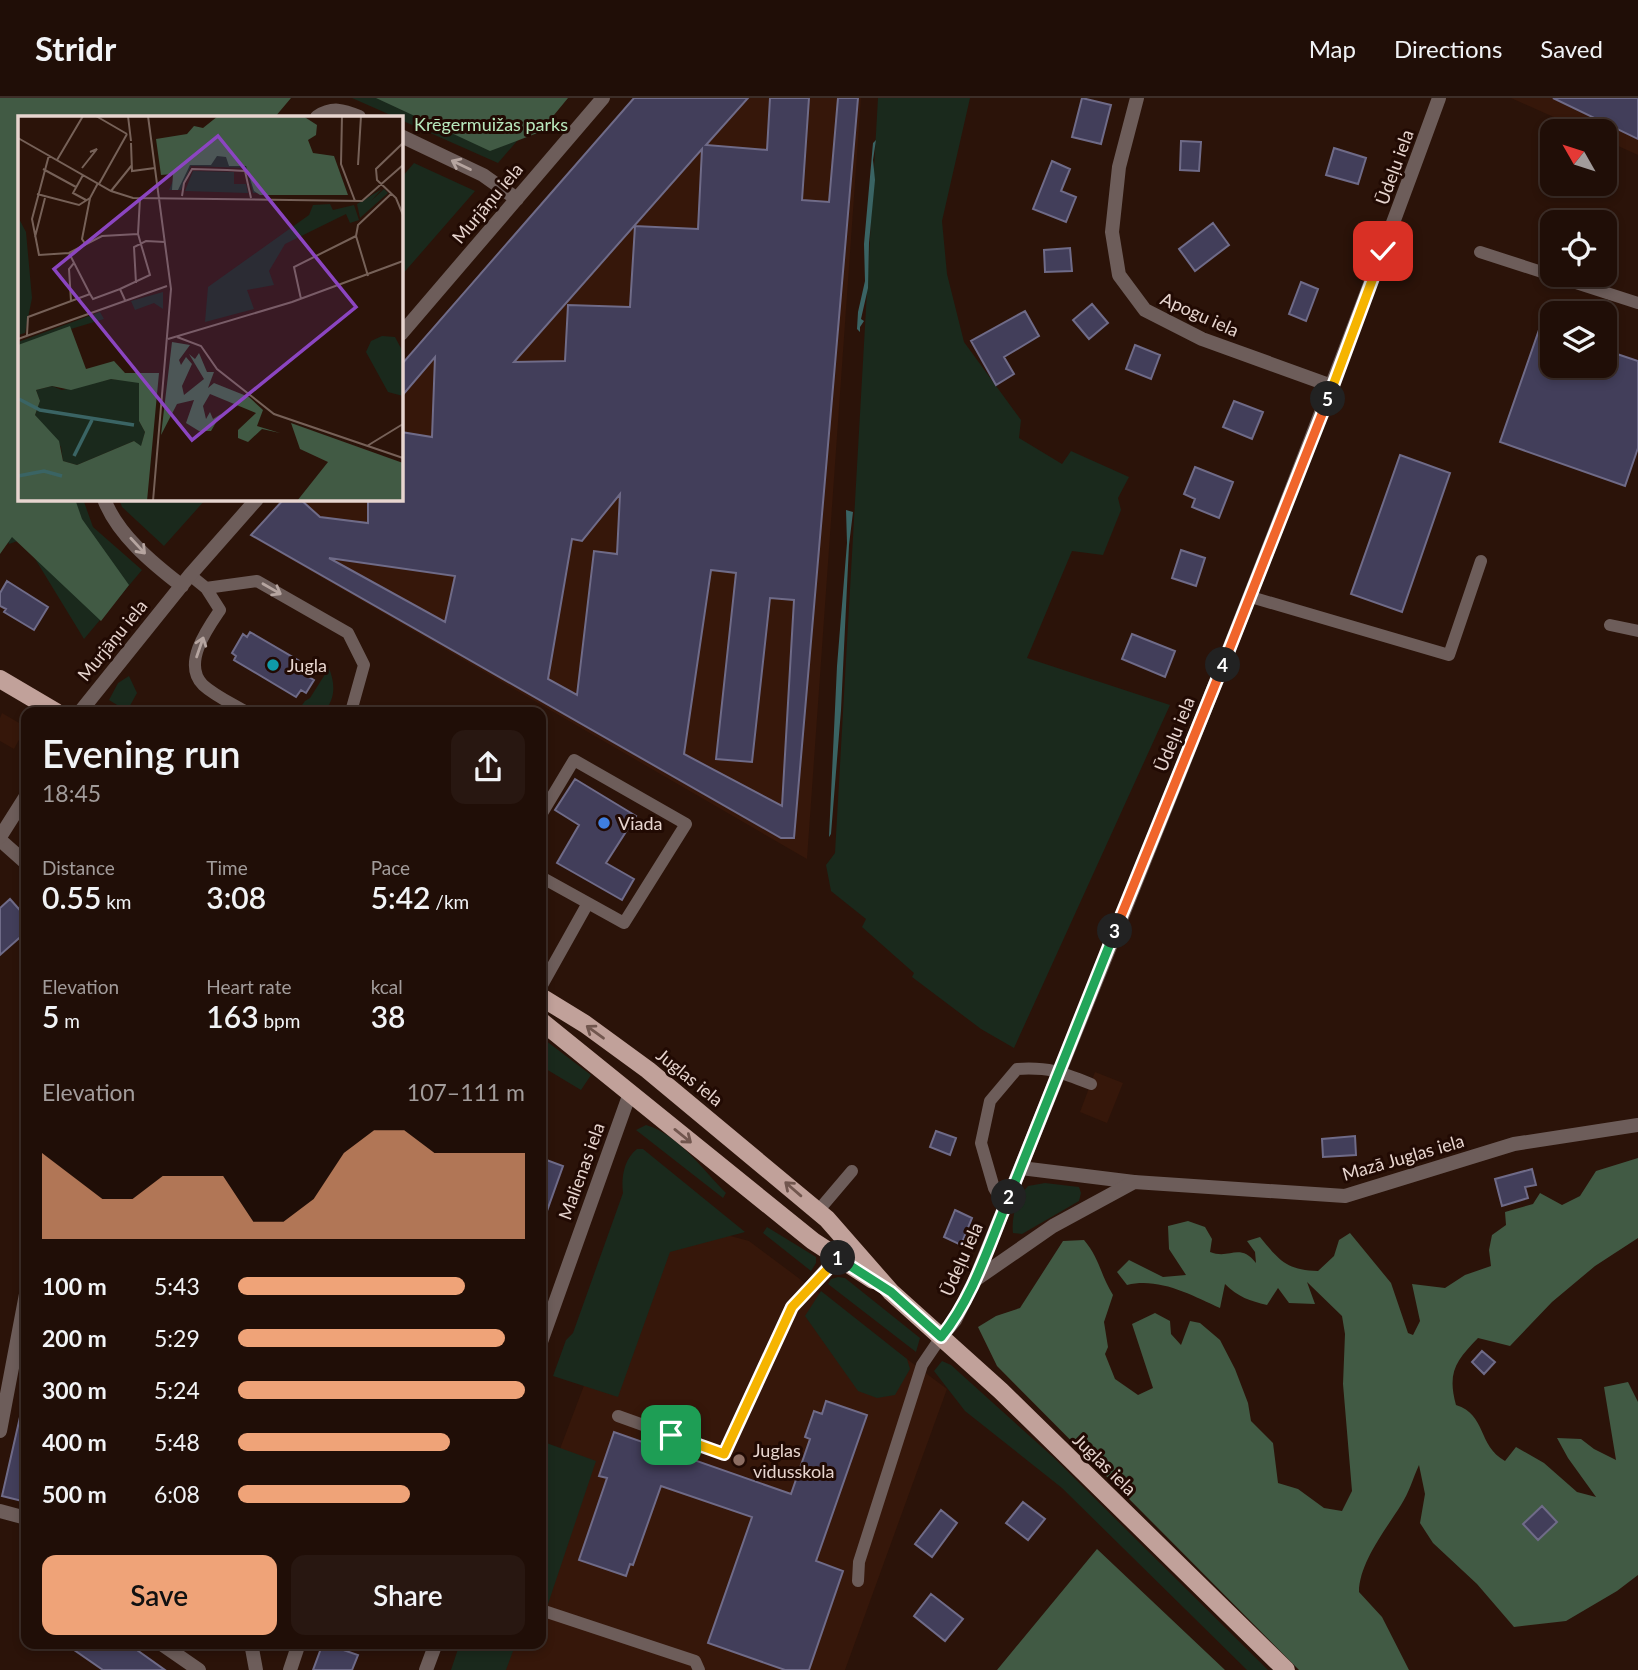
<!DOCTYPE html>
<meta charset="utf-8">
<style>
:root{--surface:#200e07;--page:#281711;--text:#f1f3f6;--muted:#a29c9b;--line:#3d2e28;--accent:#efa378}
body{margin:0;font-family:Lato,sans-serif;background:var(--page);color:var(--text);height:100vh;display:flex;flex-direction:column;font-size:26px;white-space:nowrap}
*{box-sizing:border-box;margin:0}
p{font-size:23px;color:var(--muted)}
.icon{flex:none;width:38px;height:38px;fill:none;stroke:currentColor;stroke-width:2;stroke-linecap:round;stroke-linejoin:round}
.map{position:relative;flex:1;overflow:hidden}
.drawer{position:absolute;left:21px;top:609px;width:525px;height:942px;display:flex;flex-direction:column;background:var(--surface);border-radius:14px;box-shadow:0 4px 10px #0003,0 0 0 2px var(--line)}
.drawer>*{flex:none}
.needle{width:46px;rotate:309deg}
.controls{position:absolute;left:1540px;top:21px;display:grid;gap:14px}
.controls a{display:grid;place-items:center;width:77px;height:77px;border-radius:14px;background:var(--surface);box-shadow:0 4px 10px #0003,0 0 0 2px var(--line);font-size:35px}
.pin{position:absolute;display:grid;place-items:center;width:60px;height:60px;color:#fff;margin:-30px;border-radius:14px;box-shadow:0 4px 10px #0006}
.km{position:absolute;width:35px;height:35px;margin:-18px;border-radius:50%;background:#222;color:#fff;font-size:19px;line-height:35px;text-align:center}
.round{display:grid;place-items:center;flex:none;width:74px;height:74px;border-radius:14px;background:var(--page)}
.head{display:flex;align-items:center;justify-content:space-between;height:119px;padding:0 21px}
h1{font-size:38px;font-weight:600;line-height:52px}
.metrics{display:grid;grid-template-columns:repeat(3,1fr);gap:10px;height:119px;padding:7px 21px}
.metrics div{display:grid;align-content:center}
.metrics b{font-size:30px;font-weight:600}
.metrics small{font-size:19px;font-weight:400}
.metrics p{font-size:19px}
.chart{height:196px;padding:14px 21px}
.chart p{display:flex;justify-content:space-between}
.chart svg{width:100%;height:126px;margin-top:7px;fill:var(--accent);opacity:.7}
.action{display:flex;gap:14px;margin-top:auto;padding:14px 21px}
.action a{flex:1;height:80px;border-radius:14px;background:var(--accent);color:#111;font-size:28px;font-weight:600;line-height:80px;text-align:center}
.action a+a{background:var(--page);color:var(--text)}
ul{padding:0 21px;list-style:none;font-size:23px}
li{display:grid;grid-template-columns:112px 84px 1fr;align-items:center;height:52px}
li i{height:18px;border-radius:9px;background:var(--accent)}
header{display:flex;align-items:center;gap:42px;box-sizing:border-box;height:98px;padding:0 35px;background:var(--surface);border-bottom:2px solid var(--line)}
header strong{font-size:33px}
nav{display:flex;gap:38px;margin-inline-start:auto;font-size:24px}
.map>svg:first-child{display:block}
.built{fill:#36170a}
.green{fill:#1a291c}
.forest{fill:#415a44}
.water{fill:#3a6464}
.building{fill:#423e5a;stroke:#6f6b88;stroke-width:2;fill-rule:evenodd}
.lines{fill:none;stroke-linecap:round;stroke-linejoin:round}
.service{stroke:#6d5d5a;stroke-width:12}
.minor{stroke:#6d5d5a;stroke-width:14}
.tertiary{stroke:#6d5d5a;stroke-width:14}
.primary{stroke:#c1a19a;stroke-width:18}
.oneway{stroke:#b6a5a0}
.oneway2{stroke:#71564e}
.split-1-casing{stroke:#fff;stroke-width:14}
.split-2-casing{stroke:#fff;stroke-width:14}
.split-3-casing{stroke:#fff;stroke-width:14}
.split-4-casing{stroke:#fff;stroke-width:14}
.split-5-casing{stroke:#fff;stroke-width:14}
.split-6-casing{stroke:#fff;stroke-width:14}
.split-1{stroke:#f5b400;stroke-width:9}
.split-2{stroke:#22a559;stroke-width:9}
.split-3{stroke:#22a559;stroke-width:9}
.split-4{stroke:#f0652b;stroke-width:9}
.split-5{stroke:#f0652b;stroke-width:9}
.split-6{stroke:#f5b400;stroke-width:9}
.culture-dot{fill:#0f9aa8;stroke:#210a03;stroke-width:2.5}
.shop-dot{fill:#3f7fe0;stroke:#210a03;stroke-width:2.5}
.education-dot{fill:#8d6e63;stroke:#210a03;stroke-width:2.5}
.labels{text-anchor:middle;dominant-baseline:central;stroke-width:6;stroke-linejoin:round;paint-order:stroke}
.park-label{font-size:18px;fill:#b8e8bd;stroke:#210a03}
.street-label{font-size:18px;fill:#e7d5cf;stroke:#210a03}
.poi-label{font-size:18px;fill:#e7d5cf;stroke:#210a03;text-anchor:start}
.inset-river{fill:none;stroke:#3a6464;stroke-width:3.5}
.inset-road{fill:none;stroke:#766158;stroke-width:2}
.view{fill:#8b45c1;fill-opacity:0.15;stroke:#8b45c1;stroke-width:3.5}
.inset-edge{fill:none;stroke:#e7d5cf;stroke-width:3.5}
</style>
<header>
<strong>Stridr</strong>
<nav><a>Map</a><a>Directions</a><a>Saved</a></nav>
</header>
<div class="map">
<svg width="1638" height="1572" viewBox="0 0 1638 1572">
<rect width="100%" height="100%" fill="#2b1309"/>
<!-- built -->
<path class="built" d="M634,0H861L807,761L250,438L282,401H401V265Z
M1511,0H1638V57L1605,42V33H1585Z
M2,615L26,629L14,651L0,643V620Z
M1095,974L1123,985L1107,1025L1080,1014Z
M649,1116L749,1143L947,1291L845,1572H476L486,1545H541V1401Z"/>
<!-- green -->
<path class="green" d="M352,0H554L498,65L401,22V19H395Z
M878,0H970L942,123L947,176L964,244L1021,322L1019,340L1062,366L1071,353L1129,379L1118,400L1121,412L1103,457L1072,453L1027,560L1170,607L1014,950L981,931L912,879L914,875L862,829L866,821L831,793L826,767L835,755Z
M414,65L475,93L401,178V80Z
M0,228L19,401H83L93,429L142,472L84,541L23,441L9,446L0,420Z
M119,401H206L164,448L122,409Z
M329,570C335,586 336,600 324,614H297L305,603L310,600Z
M129,578L137,595L127,613L109,602L118,585Z
M541,939L591,977L581,992L541,968Z
M646,1027C678,1036 703,1072 726,1095L723,1100L636,1032Z
M637,1051H643L745,1134L670,1154L618,1299L553,1278L566,1242L573,1235L623,1095C621,1080 624,1061 637,1051Z
M1045,1085L1079,1089L1081,1095L1079,1103L1022,1136L1013,1135C1011,1119 1017,1100 1028,1088Z
M767,1129L816,1159V1165L811,1173L763,1135Z
M838,1179L845,1180L920,1240L916,1254L828,1186L831,1181Z
M821,1193L907,1261L910,1271L895,1297L877,1300L858,1293L805,1218Z
M942,1263L951,1267L1053,1359L1268,1572H1247L1062,1390L965,1313L934,1273Z
M541,1343L596,1363L548,1506L541,1504Z
M460,1545H516L506,1572H451Z"/>
<!-- forest -->
<path class="forest" d="M0,0H291L275,19H19V401H75L82,421L129,487L101,523L12,439L0,456Z
M376,0H568L540,34L490,53Z
M1638,1060V1140L1595,1168L1552,1204L1510,1248L1478,1240C1456,1263 1447,1274 1456,1307C1487,1317 1477,1347 1505,1363L1516,1349L1544,1365L1577,1394L1596,1399L1568,1360L1557,1340L1581,1341L1594,1351L1616,1362L1604,1289L1628,1284L1638,1304V1477L1617,1493L1566,1523L1514,1529L1477,1486L1433,1445L1420,1425L1425,1396L1419,1367C1413,1380 1409,1395 1401,1407C1386,1431 1359,1465 1359,1494L1382,1519L1409,1572H1299L997,1268L978,1229L996,1218L1020,1210L1063,1143L1084,1142C1100,1161 1100,1176 1113,1197L1104,1224L1108,1249L1105,1256L1115,1281L1138,1297L1153,1290L1132,1226L1155,1215L1170,1223L1171,1236L1181,1247L1190,1223L1200,1225L1220,1242L1235,1271L1248,1305L1251,1323L1273,1345L1278,1385L1298,1391L1324,1410L1342,1413L1352,1393L1343,1286L1345,1236L1342,1218L1307,1184L1315,1206L1289,1205L1278,1190L1267,1207C1250,1203 1238,1199 1225,1186L1220,1210C1191,1197 1159,1179 1127,1187L1117,1174L1129,1162L1163,1179L1186,1177L1169,1151L1168,1128L1188,1123L1205,1129L1212,1141L1210,1154C1230,1162 1239,1144 1256,1165L1255,1154L1247,1143L1260,1139C1279,1162 1286,1172 1318,1173L1334,1158L1339,1142L1350,1135L1391,1185L1408,1235L1413,1237L1420,1223L1412,1186L1445,1190L1465,1177L1491,1168L1489,1152L1492,1137L1506,1127L1505,1114L1533,1106L1540,1095L1562,1107L1580,1098L1596,1073Z
M1097,1451L1225,1572H997Z"/>
<!-- water -->
<path class="water" d="M876,42L873,62L875,82L869,145L868,190L861,221L864,223L860,229V234L857,231L858,214L865,183L864,146L873,45Z
M846,412L853,414L849,447L841,612L831,736L829,739L837,568L847,445Z"/>
<!-- building -->
<path class="building" d="M634,0H748L706,47L767,52L770,0H809L802,102L829,104L838,0H858L794,740H781L251,437L284,401H300L320,419L368,425V401H401V334L432,339L435,259L401,299V267ZM702,51L698,131L635,128L630,209L568,207L565,263L514,264ZM620,396L617,456L594,453L577,597L548,581L572,441L582,443ZM329,460L455,478L445,524ZM711,472L736,475L716,661L752,664L770,500L794,502L782,708L684,656Z
M1082,0L1111,7L1101,46L1072,39Z
M1553,0H1638V41Z
M1181,43L1201,44L1199,73L1180,72Z
M1334,50L1366,60L1358,86L1326,77Z
M1052,63L1070,71L1061,93L1076,99L1066,124L1033,111Z
M1213,125L1229,147L1195,173L1179,151Z
M1070,150L1072,173L1045,174L1044,152Z
M1301,184L1318,191L1306,223L1289,216Z
M1092,206L1108,225L1089,241L1073,222Z
M1025,213L1039,238L1004,259L1014,276L996,287L971,243Z
M1540,229L1552,233V268H1605V252L1638,263V350L1625,388L1500,344Z
M1135,247L1160,257L1151,281L1126,271Z
M1234,303L1263,314L1252,341L1223,329Z
M1400,357L1450,375L1402,514L1351,496Z
M1195,369L1233,384L1219,420L1192,409L1195,401L1184,396Z
M1181,452L1205,460L1196,488L1172,480Z
M7,483L48,509L34,532L4,514L6,511L0,508V495Z
M250,534L313,571L309,579L314,582L306,595L301,592L296,599L234,562L236,558L232,555L243,536L247,539Z
M1132,536L1175,553L1165,579L1122,561Z
M575,681L636,718L606,765L634,781L622,802L557,765L579,727L555,712Z
M10,801L26,819V834L0,857V810Z
M936,1033L956,1040L950,1057L930,1049Z
M1355,1038L1356,1057L1323,1059L1322,1041Z
M541,1060L563,1068L543,1124L541,1123Z
M1532,1071L1536,1087L1525,1089L1528,1100L1502,1108L1495,1081Z
M955,1112L972,1120L961,1147L944,1139Z
M1482,1253L1495,1264L1484,1276L1472,1264Z
M826,1303L867,1317L816,1463L843,1473L809,1572H785L708,1545L752,1419L661,1388L633,1467L630,1466L626,1478L579,1462L607,1380L599,1378L614,1334L791,1396L810,1341L805,1339L814,1313L822,1316Z
M20,1319H26V1404L2,1398Z
M1023,1404L1045,1421L1028,1442L1006,1425Z
M1542,1408L1557,1424L1538,1442L1523,1426Z
M941,1412L957,1425L932,1459L915,1446Z
M931,1496L963,1521L945,1543L914,1518Z
M64,1545H127L165,1572H103Z
M323,1545L358,1557L352,1572H313Z"/>
<g class="lines">
<!-- service -->
<path class="service" d="M1480,154L1638,205
M190,477L206,490L220,512C207,531 182,566 203,587C215,598 233,606 246,614
M206,490L257,483L348,535L364,567L352,610L348,614
M1251,499L1449,557L1481,463
M1610,527L1638,533
M541,717L574,662L686,726L624,825L541,779
M541,889L588,805
M1005,1108L994,1090L981,1045L990,1003L1017,971C1049,969 1061,974 1091,986
M818,1113L852,1073
M618,1318L724,1356L792,1209L836,1159
M858,1483L859,1464L922,1267L941,1239
M541,1512L695,1563L699,1572"/>
<!-- minor -->
<path class="minor" d="M1137,0L1119,69L1112,134L1119,177L1145,212L1202,241L1332,288
M317,19C332,9 343,12 359,19
M401,38L483,77L517,101
M401,236L603,0
M104,401C117,436 152,465 182,488
M80,614L190,477L257,401
M0,742L26,765
M1021,1070L1134,1084
M975,1182C1134,790 1294,398 1439,0
M0,1333L26,1196
M0,1413L26,1420
M160,1545L199,1572
M251,1545L256,1572
M290,1572L299,1545"/>
<!-- tertiary -->
<path class="tertiary" d="M0,739L26,698
M941,1239L955,1222L975,1182L1053,1128L1134,1084L1345,1098L1514,1046L1638,1027
M541,1244L630,995
M426,1572L436,1545"/>
<!-- primary -->
<path class="primary" d="M0,581L56,614
M541,899L585,926L648,972L827,1121L891,1194L1001,1293L1286,1572
M541,923L813,1143L873,1182"/>
</g>
<!-- one-way arrows -->
<defs><path id="oneway-shaft" d="M-6 0H5M1.5-3L5.5 0L1.5 3" fill="none" stroke-width="1.6" stroke-linecap="round" stroke-linejoin="round" transform="scale(1.75)"/></defs>
<g class="oneway">
<use href="#oneway-shaft" transform="translate(461 67) rotate(-154)"/>
<use href="#oneway-shaft" transform="translate(138 448) rotate(47)"/>
<use href="#oneway-shaft" transform="translate(272 491) rotate(30)"/>
<use href="#oneway-shaft" transform="translate(200 549) rotate(-71)"/>
</g>
<g class="oneway2">
<use href="#oneway-shaft" transform="translate(595 934) rotate(-144)"/>
<use href="#oneway-shaft" transform="translate(683 1038) rotate(39)"/>
<use href="#oneway-shaft" transform="translate(793 1091) rotate(-139)"/>
</g>
<g class="lines">
<!-- split-1 casing -->
<g class="split-1-casing">
<path id="split-1" d="M671,1337L724,1356L792,1209L838,1160"/>
</g>
<!-- split-2 casing -->
<g class="split-2-casing">
<path id="split-2" d="M838,1160L891,1194L941,1239C974,1198 989,1146 1009,1099"/>
</g>
<!-- split-3 casing -->
<g class="split-3-casing">
<path id="split-3" d="M1009,1099L1115,833"/>
</g>
<!-- split-4 casing -->
<g class="split-4-casing">
<path id="split-4" d="M1115,833L1223,567"/>
</g>
<!-- split-5 casing -->
<g class="split-5-casing">
<path id="split-5" d="M1223,567L1328,301"/>
</g>
<!-- split-6 casing -->
<g class="split-6-casing">
<path id="split-6" d="M1328,301L1383,153"/>
</g>
<!-- split-1 -->
<use href="#split-1" class="split-1"/>
<!-- split-2 -->
<use href="#split-2" class="split-2"/>
<!-- split-3 -->
<use href="#split-3" class="split-3"/>
<!-- split-4 -->
<use href="#split-4" class="split-4"/>
<!-- split-5 -->
<use href="#split-5" class="split-5"/>
<!-- split-6 -->
<use href="#split-6" class="split-6"/>
</g>
<!-- markers -->
<circle class="culture-dot" cx="273" cy="567" r="7"/>
<circle class="shop-dot" cx="604" cy="725" r="7"/>
<circle class="education-dot" cx="739" cy="1362" r="7"/>
<g class="labels">
<!-- park labels -->
<g class="park-label">
<text x="491" y="26">Krēgermuižas parks</text>
</g>
<!-- street labels -->
<g class="street-label">
<text transform="translate(1394 69) rotate(-70)">Ūdeļu iela</text>
<text transform="translate(487 105) rotate(-50)">Murjāņu iela</text>
<text transform="translate(1200 216) rotate(24)">Apogu iela</text>
<text transform="translate(112 542) rotate(-51)">Murjāņu iela</text>
<text transform="translate(1174 636) rotate(-68)">Ūdeļu iela</text>
<text transform="translate(690 979) rotate(39)">Juglas iela</text>
<text transform="translate(1403 1059) rotate(-16)">Mazā Juglas iela</text>
<text transform="translate(581 1073) rotate(-70)">Malienas iela</text>
<text transform="translate(961 1161) rotate(-66)">Ūdeļu iela</text>
<text transform="translate(1105 1366) rotate(44)">Juglas iela</text>
</g>
<!-- poi labels -->
<g class="poi-label">
<text x="287" y="567">Jugla</text>
<text x="618" y="725">Viada</text>
<text x="753" y="1352">Juglas<tspan x="753" dy="21">vidusskola</tspan></text>
</g>
</g>
<!-- overview -->
<g transform="translate(18 18)">
<rect width="385" height="385" fill="#2b1309"/>
<path d="M166,39L238,41L247,77H235L228,52L173,50L163,74H151ZM175,55L216,56V68H228L230,77L167,75ZM364,73L353,85L366,73L370,77L342,102L339,88ZM312,88L315,94L336,89L341,104L332,107L328,98L267,128L251,155L256,169L229,174L236,193L187,206L190,171L291,99L295,89ZM0,101L8,116L14,182L7,217L0,219ZM145,176V193L136,187L117,194L113,185ZM82,196L86,203L0,229V226ZM364,220L377,221L385,236V280L370,276L348,236L353,225ZM93,263L121,266V305L127,316L123,331L116,325L59,349L45,345L43,331L17,299L22,285L18,274L34,270L44,274Z" fill="#1a291c"/>
<path d="M200,0H285L299,9L298,19L290,24L295,37L316,40L330,79H242L236,75L228,50H211L208,41L199,40L193,49H172L160,74H154L155,58L143,59L138,23L169,18L176,10L185,12ZM52,210L68,253L96,245L107,257H141L129,385H0V229ZM93,263L121,267V305L127,316L123,330L116,325L59,349L45,345L41,325L17,299L22,285L18,274L34,270L53,274ZM154,226L172,229L161,244L163,249L168,241L174,248L164,270L166,279L186,263L171,238L177,243L181,237L189,256H196L190,272L196,267L231,281L245,294L239,310L262,317L244,313L230,326L220,322V314L238,297L192,278L185,290L188,303L192,296L195,303L203,298L193,315H181L168,307L176,284L159,288L143,319ZM273,307L385,347V385H279L310,346L282,333Z" fill="#415a44" fill-rule="evenodd"/>
<path class="inset-river" d="M1,283L22,294L116,309M56,340L74,304M0,360L26,355L44,360"/>
<path class="inset-road" d="M78,0L109,18M110,0L113,25M130,0L153,173L135,385M324,0L323,48L337,85M0,22L93,75L115,82L344,85L385,49M113,27L114,55L137,52M385,27L358,53L359,64L378,82L385,99M31,39L14,103L21,139L51,137L84,120L120,118M39,44L65,0M340,49L343,0M64,52L79,33L72,36M25,53L58,71M65,59L55,77L68,84M81,68L109,18M93,75L114,49M19,78L61,89L72,82M164,80L166,67L174,53L209,54L227,55L233,82M17,121L27,82M68,129L64,123L72,82L80,67M51,137L72,178M350,160L338,120L340,109L373,78M118,167L116,131L128,125L147,126M102,173L132,159L120,118L122,82M283,183L276,151L338,120M53,185L51,153L56,147M9,219L10,201L72,178L75,183L102,173L107,184M159,221L183,230L199,253L256,298L385,342M0,223L149,170M150,223L274,186L385,145M349,330L385,308"/>
<path class="view" d="M200,20L338,191L174,324L36,153Z"/>
<rect width="385" height="385" class="inset-edge"/>
</g>
</svg>
<div class="controls">
<a><svg class="needle" viewBox="-14 -14 28 28"><path d="M0-13l5 13h-10z" fill="#e53935"/><path d="M0 13l5-13h-10z" fill="#a29c9b"/></svg></a>
<a><svg class="icon" aria-label="locate" viewBox="0 0 24 24"><circle cx="12" cy="12" r="6"/><path d="M12 2v4M12 18v4M2 12h4M18 12h4"/></svg></a>
<a><svg class="icon" aria-label="layers" viewBox="0 0 24 24"><path d="M12 4l9 5-9 5-9-5zM3 14l9 5 9-5"/></svg></a>
</div>
<div class="pin" style="left:671px;top:1337px;background:#1e9e55"><svg class="icon" aria-label="arrive" viewBox="0 0 24 24"><path d="M6 21V4h12l-3 4 3 4H6"/></svg></div>
<div class="pin" style="left:1383px;top:153px;background:#d93025"><svg class="icon" aria-label="check" viewBox="0 0 24 24"><path d="M5 12l5 5 9-10"/></svg></div>
<b class="km" style="left:838px;top:1160px">1</b>
<b class="km" style="left:1009px;top:1099px">2</b>
<b class="km" style="left:1115px;top:833px">3</b>
<b class="km" style="left:1223px;top:567px">4</b>
<b class="km" style="left:1328px;top:301px">5</b>
<section class="drawer">
<div class="head"><div><h1>Evening run</h1><p>18:45</p></div><a class="round"><svg class="icon" aria-label="share" viewBox="0 0 24 24"><path d="M12 15V3M7 8l5-5 5 5M5 13v7h14v-7"/></svg></a></div>
<div class="metrics">
<div><p>Distance</p><b>0.55<small> km</small></b></div>
<div><p>Time</p><b>3:08</b></div>
<div><p>Pace</p><b>5:42<small> /km</small></b></div>
</div>
<div class="metrics">
<div><p>Elevation</p><b>5<small> m</small></b></div>
<div><p>Heart rate</p><b>163<small> bpm</small></b></div>
<div><p>kcal</p><b>38</b></div>
</div>
<div class="chart"><p><span>Elevation</span>107–111 m</p>
<svg viewBox="0 0 160 44" preserveAspectRatio="none"><path d="M0 44V14L10 22L20 30L30 30L40 22L50 22L60 22L70 38L80 38L90 30L100 14L110 6L120 6L130 14L140 14L150 14L160 14V44z"/></svg>
</div>
<ul>
<li><b>100 m</b>5:43<i style="width:79%"></i></li>
<li><b>200 m</b>5:29<i style="width:93%"></i></li>
<li><b>300 m</b>5:24<i style="width:100%"></i></li>
<li><b>400 m</b>5:48<i style="width:74%"></i></li>
<li><b>500 m</b>6:08<i style="width:60%"></i></li>
</ul>
<div class="action"><a>Save</a><a>Share</a></div>
</section>
</div>
